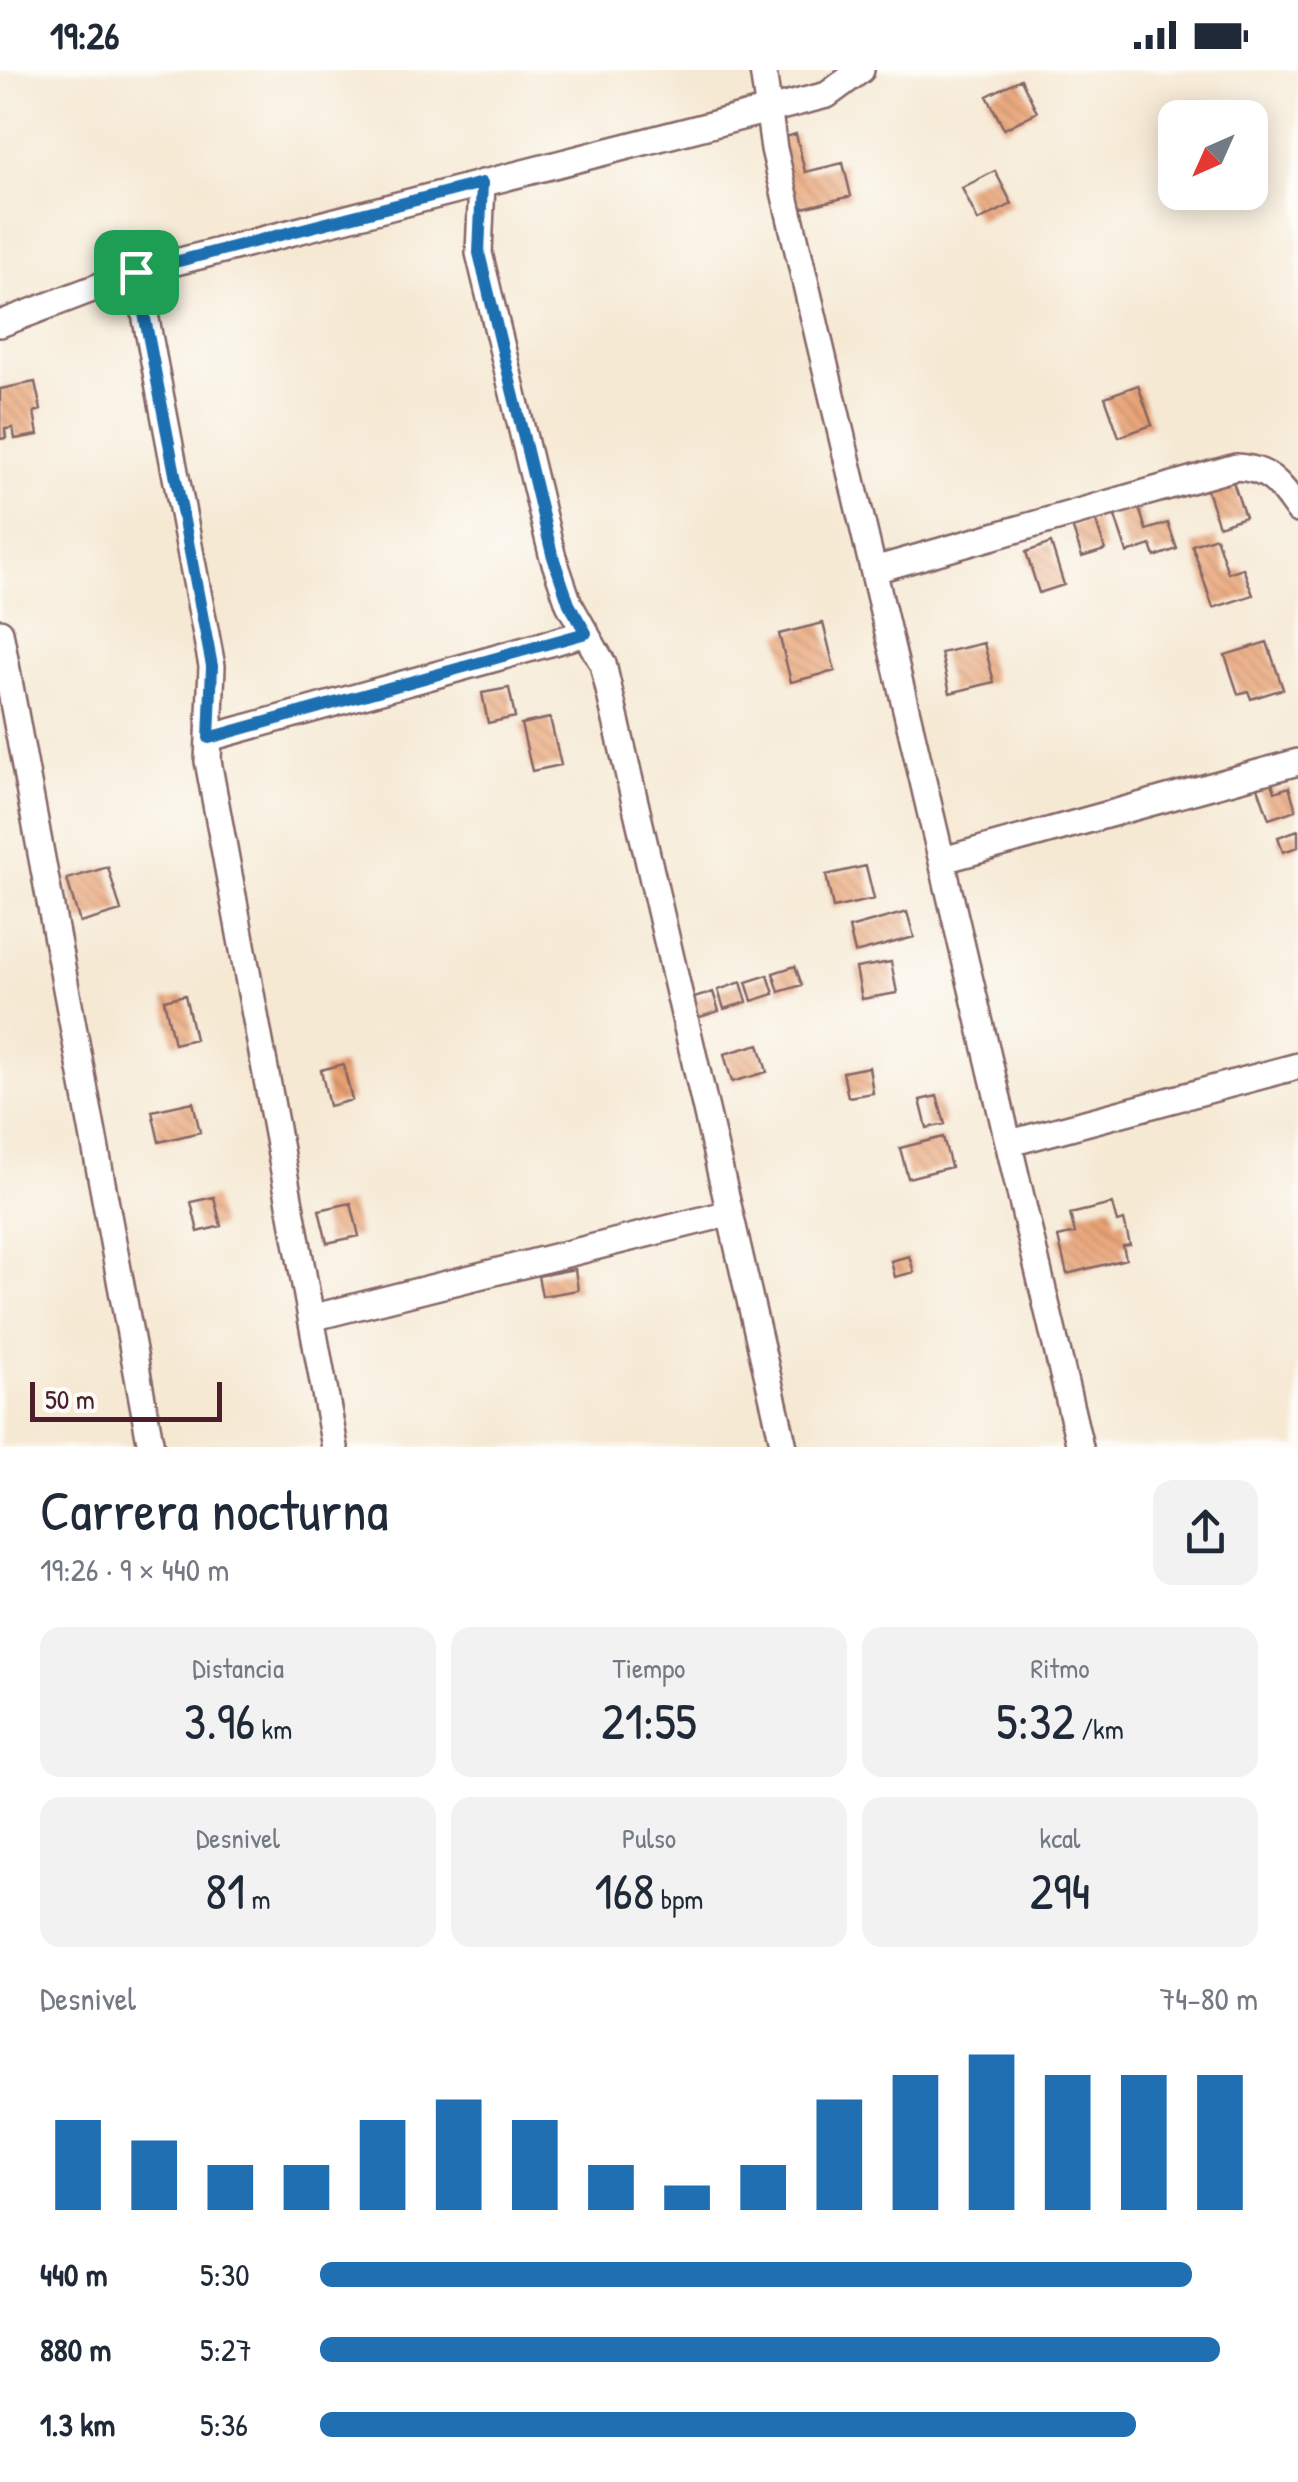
<!DOCTYPE html>
<html lang="es">
<meta charset="utf-8">
<style>
:root{--surface:#fff;--page:#f2f2f3;--text:#1f2937;--muted:#747a83;--accent:#1f6fb2}
body{margin:0;font-family:"Patrick Hand",sans-serif;background:var(--page);color:var(--text);height:100vh;display:flex;flex-direction:column;font-size:38px;white-space:nowrap}
*{box-sizing:border-box;margin:0}
p{font-size:32px;color:var(--muted)}
.icon{flex:none;width:55px;height:55px;fill:none;stroke:currentColor;stroke-width:2;stroke-linecap:round;stroke-linejoin:round}
.map{position:relative;height:1377px;overflow:hidden}
.panel{display:flex;flex-direction:column;background:var(--surface);flex:1}
.panel>*{flex:none}
.needle{width:65px;rotate:225deg}
.tools{position:absolute;left:1158px;top:30px;display:grid;gap:20px}
.tools a{display:grid;place-items:center;width:110px;height:110px;border-radius:20px;background:var(--surface);box-shadow:0 5px 25px #0003;font-size:50px}
.scale{position:absolute;left:30px;bottom:25px;width:192px;box-sizing:border-box;padding-left:10px;border:5px solid #4a1f2b;border-top:0;font-size:28px;line-height:35px;white-space:nowrap;color:#4a1f2b;-webkit-text-stroke:8px #fdfcf7;paint-order:stroke}
.pin{position:absolute;display:grid;place-items:center;width:85px;height:85px;color:#fff;margin:-42px;border-radius:20px;box-shadow:0 5px 15px #0006}
.round{display:grid;place-items:center;flex:none;width:105px;height:105px;border-radius:20px;background:var(--page)}
.overview{display:flex;align-items:center;justify-content:space-between;height:170px;padding:0 40px}
h1{font-size:55px;font-weight:600;line-height:75px}
.metrics{display:grid;grid-template-columns:repeat(3,1fr);gap:15px;height:170px;padding:10px 40px}
.metrics div{display:grid;align-content:center;border-radius:20px;background:var(--page);text-align:center}
.metrics b{font-size:50px;font-weight:600}
.metrics small{font-size:28px;font-weight:400}
.metrics p{font-size:28px}
.chart{height:280px;padding:20px 40px}
.chart p{display:flex;justify-content:space-between}
.chart svg{width:100%;height:180px;margin-top:10px;stroke:var(--accent);stroke-width:6}
ul{padding:0 40px;list-style:none;font-size:32px}
li{display:grid;grid-template-columns:160px 120px 1fr;align-items:center;height:75px}
li i{height:25px;border-radius:12px;background:var(--accent)}
.status{display:flex;justify-content:space-between;align-items:center;height:70px;padding:0 50px;background:var(--surface);direction:ltr}
.status svg{height:28px;fill:currentColor}
.map>svg:first-child{display:block}
.building{fill:url(#building-back-hatch)}
.lines{fill:none;stroke-linecap:round;stroke-linejoin:round}
.street-casing{stroke:#866666;stroke-width:30}
.street{stroke:#fff;stroke-width:25}
.route-casing{stroke:#fff;stroke-width:20}
.route{stroke:#1f6fb2;stroke-width:12}
</style>
<div class="status"><b>19:26</b><svg viewBox="0 0 49 12"><path d="M0 12V9h3v3zM5 12V6h3v6zM10 12V3h3v9zM15 12V0h3v12zM26 1h20v11H26zM47 4h2v5h-2z"/></svg></div>
<div class="map">
<svg width="1298" height="1377" viewBox="0 0 1298 1377">
<defs>
<pattern id="building-back-hatch" width="6" height="6" patternUnits="userSpaceOnUse" patternTransform="scale(2.5)"><rect width="6" height="6" fill="#e9a172"/><path d="M-1 5l2 2M0 0l6 6M5-1l2 2" fill="none" stroke="#bf835e"/></pattern>
</defs>
<rect width="100%" height="100%" fill="#fdfcf7"/>
<filter id="ink" filterUnits="userSpaceOnUse"><feTurbulence type="fractalNoise" baseFrequency=".01" numOctaves="2"/><feDisplacementMap in="SourceGraphic" scale="20" xChannelSelector="R" yChannelSelector="G"/><feConvolveMatrix kernelMatrix="1 2 1 2 8 2 1 2 1" color-interpolation-filters="sRGB"/></filter>
<filter id="wash" filterUnits="userSpaceOnUse"><feTurbulence type="fractalNoise" baseFrequency=".0048" numOctaves="4" result="noise"/><feDisplacementMap in="SourceGraphic" scale="40" xChannelSelector="R" yChannelSelector="G"/><feGaussianBlur stdDeviation="2.25" result="paint"/><feColorMatrix in="noise" values="0 0 0 0 0 0 0 0 0 0 0 0 0 0 0 0 0 1.4 0 .05"/><feComposite in="paint" operator="in"/></filter>
<g filter="url(#wash)">
<rect width="100%" height="100%" fill="#f6e9d4"/>
<g id="blocks">
<!-- building -->
<path class="building" d="M1021,9L1037,42L1004,59L987,26Z
M796,64L805,102L843,93L851,126L791,141L774,70Z
M995,101L1012,134L978,151L962,118Z
M35,312L41,340L34,342L38,365L15,369L13,358L5,359L6,368L0,369V319Z
M1138,315L1152,355L1119,367L1105,327Z
M1229,400L1245,447L1219,456L1203,409Z
M1138,435L1146,460L1168,453L1177,479L1155,487L1151,475L1127,483L1114,443Z
M1095,448L1105,480L1082,487L1072,456Z
M1216,467L1228,503L1243,498L1253,525L1213,538L1192,475Z
M1051,473L1064,515L1039,523L1026,482Z
M823,553L835,601L791,612L779,564Z
M1267,572L1283,619L1251,629L1248,621L1238,624L1225,585Z
M984,573L994,612L950,623L941,583Z
M509,618L515,647L488,653L482,623Z
M550,648L561,695L532,701L521,654Z
M1270,707L1275,722L1289,717L1296,740L1269,749L1256,712Z
M1298,760V777L1283,782L1278,767Z
M866,796L874,829L833,838L826,805Z
M108,797L121,841L80,853L67,809Z
M907,842L914,867L855,883L849,858Z
M891,892L897,923L862,929L856,898Z
M795,896L802,915L779,922L773,903Z
M768,905L774,924L752,931L746,912Z
M741,912L747,932L724,939L718,920Z
M713,922L719,941L697,948L691,929Z
M185,925L195,969L174,974L164,930Z
M759,974L767,1002L732,1012L724,984Z
M343,994L352,1030L329,1036L321,1000Z
M869,997L873,1023L848,1027L843,1002Z
M937,1026L945,1054L927,1058L920,1030Z
M193,1032L200,1062L159,1072L152,1041Z
M943,1067L951,1097L908,1108L900,1078Z
M214,1127L221,1156L198,1162L191,1132Z
M351,1133L359,1166L327,1173L319,1140Z
M1112,1134L1117,1152L1124,1150L1130,1175L1123,1176L1126,1189L1067,1204L1058,1167L1075,1163L1070,1144Z
M909,1186L914,1202L895,1207L891,1191Z
M575,1199L578,1220L542,1226L538,1206Z"/>
</g>
</g>
<g filter="url(#ink)">
<use href="#blocks" fill-opacity="0" stroke="#866666" stroke-width="2.5"/>
<g class="lines">
<!-- street casing -->
<g class="street-casing">
<path id="street" d="M763,0L774,79L1080,1377
M482,113L479,183L552,484L569,534L603,594L784,1377
M137,202L212,596L208,691L335,1377
M0,254L137,202L827,25L861,0
M874,500L1236,397C1270,399 1279,413 1298,440
M0,562L151,1377
M209,668L586,563
M943,790L1298,692
M1010,1073L1298,996
M311,1248L730,1143"/>
</g>
<!-- street -->
<use href="#street" class="street"/>
</g>
</g>
<g class="lines" filter="url(#ink)">
<!-- route casing -->
<g class="route-casing">
<path id="route" d="M482,113L479,183L552,484L569,534L586,563L209,668L212,596L136,202Z"/>
</g>
<!-- route -->
<use href="#route" class="route"/>
</g>
</svg>
<div class="tools">
<a><svg class="needle" viewBox="-14 -14 28 28"><path d="M0-13l5 13h-10z" fill="#e53935"/><path d="M0 13l5-13h-10z" fill="#747a83"/></svg></a>
</div>
<div class="scale">50 m</div>
<div class="pin" style="left:136px;top:202px;background:#1e9e55"><svg class="icon" aria-label="arrive" viewBox="0 0 24 24"><path d="M6 21V4h12l-3 4 3 4H6"/></svg></div>
</div>
<section class="panel">
<div class="overview"><div><h1>Carrera nocturna</h1><p>19:26 · 9 × 440 m</p></div><a class="round"><svg class="icon" aria-label="share" viewBox="0 0 24 24"><path d="M12 15V3M7 8l5-5 5 5M5 13v7h14v-7"/></svg></a></div>
<div class="metrics">
<div><p>Distancia</p><b>3.96<small> km</small></b></div>
<div><p>Tiempo</p><b>21:55</b></div>
<div><p>Ritmo</p><b>5:32<small> /km</small></b></div>
</div>
<div class="metrics">
<div><p>Desnivel</p><b>81<small> m</small></b></div>
<div><p>Pulso</p><b>168<small> bpm</small></b></div>
<div><p>kcal</p><b>294</b></div>
</div>
<div class="chart"><p><span>Desnivel</span>74–80 m</p>
<svg viewBox="0 0 160 44" preserveAspectRatio="none"><path d="M5 44V22M15 44V27M25 44V33M35 44V33M45 44V22M55 44V17M65 44V22M75 44V33M85 44V38M95 44V33M105 44V17M115 44V11M125 44V6M135 44V11M145 44V11M155 44V11"/></svg>
</div>
<ul>
<li><b>440 m</b>5:30<i style="width:93%"></i></li>
<li><b>880 m</b>5:27<i style="width:96%"></i></li>
<li><b>1.3 km</b>5:36<i style="width:87%"></i></li>
</ul>
</section>
